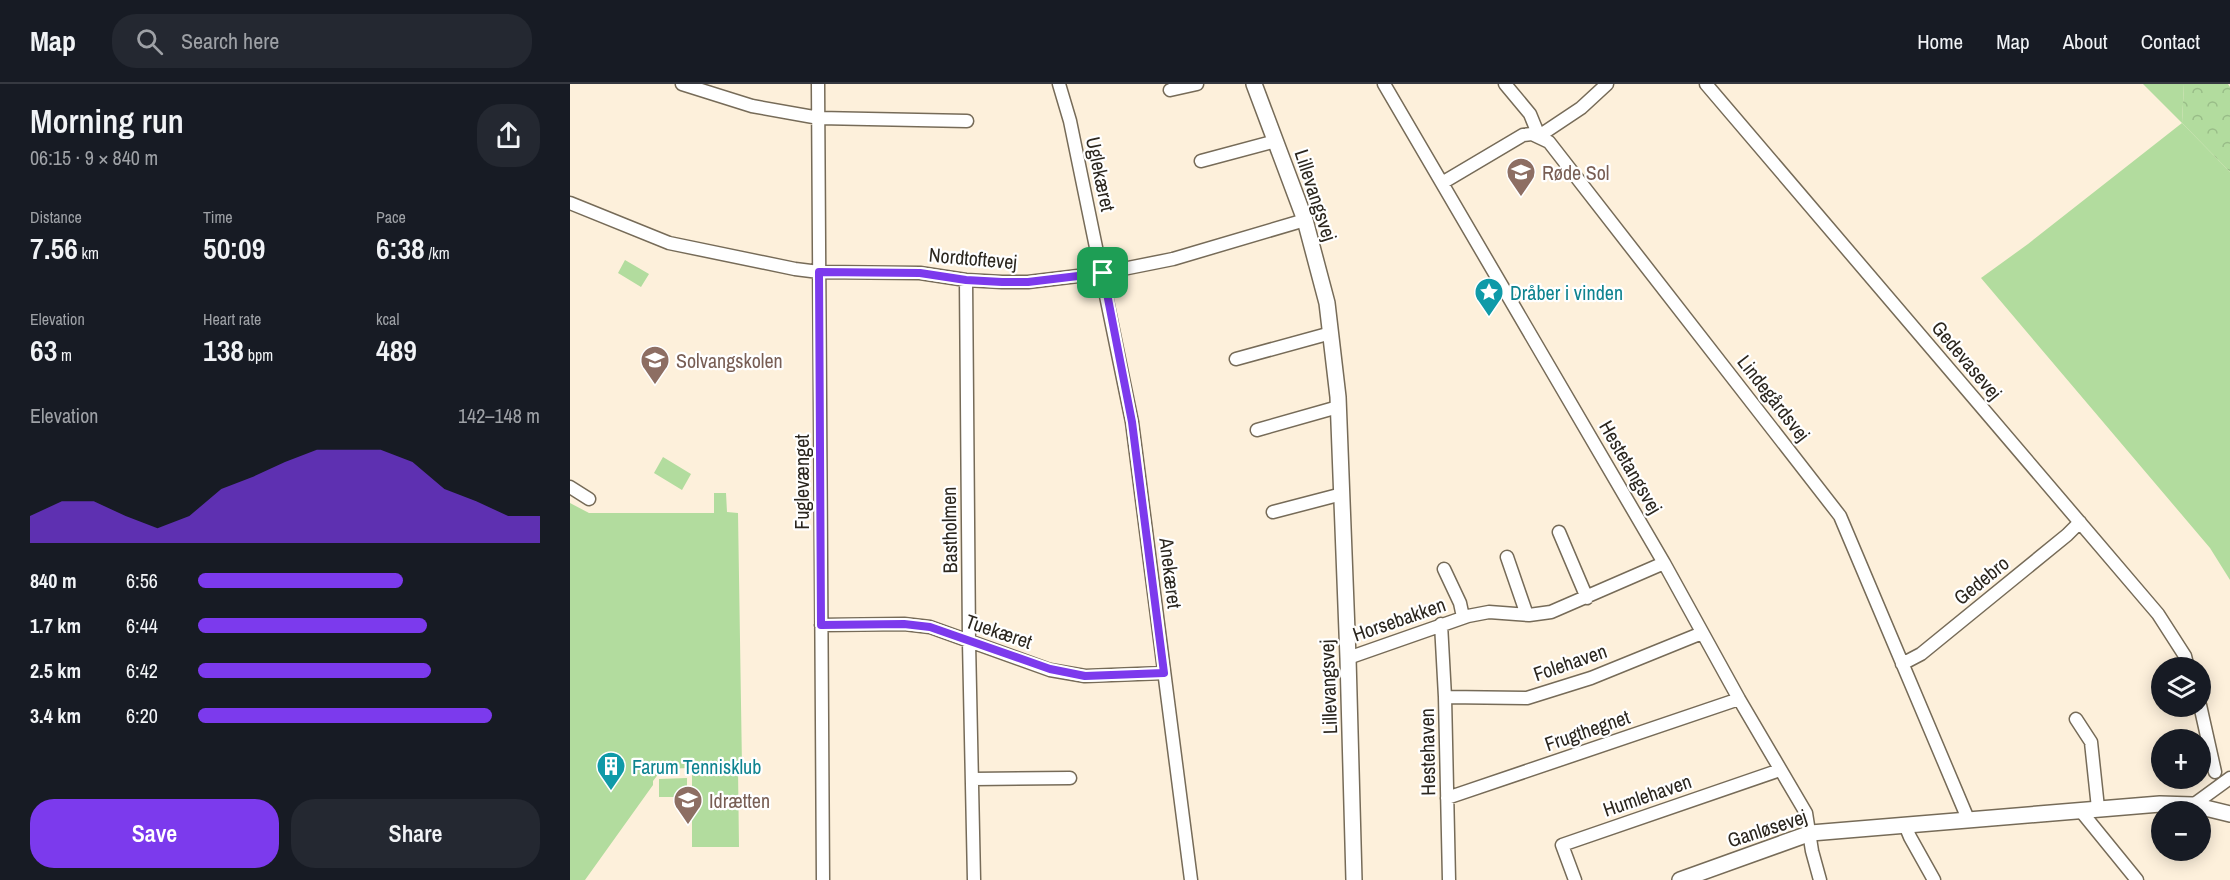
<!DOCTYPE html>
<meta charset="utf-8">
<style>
:root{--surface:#171b24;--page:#242831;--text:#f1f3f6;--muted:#9ea1a6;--line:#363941;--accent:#7c3aed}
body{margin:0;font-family:"Archivo Narrow",sans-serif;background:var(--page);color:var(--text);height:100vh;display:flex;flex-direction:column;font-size:22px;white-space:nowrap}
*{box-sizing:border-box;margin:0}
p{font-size:20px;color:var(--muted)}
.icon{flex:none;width:33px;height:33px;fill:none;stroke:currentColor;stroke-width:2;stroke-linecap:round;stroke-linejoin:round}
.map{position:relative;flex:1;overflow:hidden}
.panel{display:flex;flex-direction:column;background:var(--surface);width:570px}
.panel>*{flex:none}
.controls{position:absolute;left:1581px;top:573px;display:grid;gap:12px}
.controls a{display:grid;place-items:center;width:60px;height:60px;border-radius:50%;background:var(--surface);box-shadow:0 3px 15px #0003;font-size:30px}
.pin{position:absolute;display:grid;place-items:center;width:51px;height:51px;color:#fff;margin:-26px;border-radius:12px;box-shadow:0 3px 9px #0006}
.round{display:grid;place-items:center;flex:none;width:63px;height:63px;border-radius:24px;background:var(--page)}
.summary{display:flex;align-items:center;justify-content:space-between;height:102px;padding:0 30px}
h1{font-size:33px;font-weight:600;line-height:45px}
.figures{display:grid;grid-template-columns:repeat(3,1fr);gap:9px;height:102px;padding:6px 30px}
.figures div{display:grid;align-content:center}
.figures b{font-size:30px;font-weight:600}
.figures small{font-size:16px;font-weight:400}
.figures p{font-size:16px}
.chart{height:168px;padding:12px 30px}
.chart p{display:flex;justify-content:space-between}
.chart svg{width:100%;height:108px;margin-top:6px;fill:var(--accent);opacity:.7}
.action{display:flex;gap:12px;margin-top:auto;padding:12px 30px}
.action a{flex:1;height:69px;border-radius:24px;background:var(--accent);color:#fff;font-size:24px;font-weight:600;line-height:69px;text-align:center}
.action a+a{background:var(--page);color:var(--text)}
ul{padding:0 30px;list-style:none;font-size:20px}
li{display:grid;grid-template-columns:96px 72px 1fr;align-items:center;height:45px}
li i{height:15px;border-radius:8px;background:var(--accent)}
header{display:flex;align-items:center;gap:36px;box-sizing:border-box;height:84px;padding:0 30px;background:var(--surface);border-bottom:2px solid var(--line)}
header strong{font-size:28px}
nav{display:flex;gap:33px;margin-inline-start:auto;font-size:21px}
.search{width:420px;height:54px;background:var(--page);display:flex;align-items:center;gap:15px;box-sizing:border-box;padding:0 21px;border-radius:24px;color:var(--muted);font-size:22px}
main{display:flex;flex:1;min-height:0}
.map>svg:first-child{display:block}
.green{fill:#b2dc9e}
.forest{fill:url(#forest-crowns)}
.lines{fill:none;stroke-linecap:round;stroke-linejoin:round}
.minor-casing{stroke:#766b58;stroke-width:15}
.tertiary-casing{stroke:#766b58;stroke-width:18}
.minor{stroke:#fff;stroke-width:12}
.tertiary{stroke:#fff;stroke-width:15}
.route-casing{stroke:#fff;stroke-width:12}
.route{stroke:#7c3aed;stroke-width:8}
.labels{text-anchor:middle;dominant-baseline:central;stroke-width:4.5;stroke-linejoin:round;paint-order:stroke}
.education-label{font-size:20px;fill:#785e54;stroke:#fff;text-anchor:start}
.street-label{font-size:20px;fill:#2b261e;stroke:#fff}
.culture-label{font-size:20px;fill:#0d838f;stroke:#fff;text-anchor:start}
</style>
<header>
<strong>Map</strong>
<div class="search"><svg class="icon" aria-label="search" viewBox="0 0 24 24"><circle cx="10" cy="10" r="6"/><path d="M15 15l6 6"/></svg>Search here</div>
<nav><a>Home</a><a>Map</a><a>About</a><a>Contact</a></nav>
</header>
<main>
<section class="panel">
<div class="summary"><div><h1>Morning run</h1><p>06:15 · 9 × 840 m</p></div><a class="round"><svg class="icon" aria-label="share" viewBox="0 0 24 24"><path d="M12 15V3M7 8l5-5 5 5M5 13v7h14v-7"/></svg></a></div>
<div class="figures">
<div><p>Distance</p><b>7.56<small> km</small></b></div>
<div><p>Time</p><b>50:09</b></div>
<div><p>Pace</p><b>6:38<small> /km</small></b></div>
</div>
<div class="figures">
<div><p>Elevation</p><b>63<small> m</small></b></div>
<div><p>Heart rate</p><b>138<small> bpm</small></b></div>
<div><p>kcal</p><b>489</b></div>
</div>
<div class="chart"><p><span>Elevation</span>142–148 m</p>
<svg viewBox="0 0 160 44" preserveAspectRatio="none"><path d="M0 44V33L10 27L20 27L30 33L40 38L50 33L60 22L70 17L80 11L90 6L100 6L110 6L120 11L130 22L140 27L150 33L160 33V44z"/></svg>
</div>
<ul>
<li><b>840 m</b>6:56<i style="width:60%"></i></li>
<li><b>1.7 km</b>6:44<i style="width:67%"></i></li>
<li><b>2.5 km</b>6:42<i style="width:68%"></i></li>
<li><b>3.4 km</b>6:20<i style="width:86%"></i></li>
</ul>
<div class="action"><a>Save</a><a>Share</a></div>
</section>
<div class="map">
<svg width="1660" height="796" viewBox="0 0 1660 796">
<defs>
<pattern id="forest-crowns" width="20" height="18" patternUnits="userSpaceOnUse" patternTransform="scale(1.5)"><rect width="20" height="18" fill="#b2dc9e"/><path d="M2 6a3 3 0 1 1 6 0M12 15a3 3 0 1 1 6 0" fill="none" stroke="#99bd88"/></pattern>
</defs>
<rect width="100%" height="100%" fill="#fdf0db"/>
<!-- green -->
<path class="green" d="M1573,0H1614L1612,39L1660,88V496L1640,464L1411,194L1458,160L1612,39Z
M55,176L79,190L71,203L48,189Z
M93,373L121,390L112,406L84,389Z
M144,409H156L157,428L168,429L172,682L92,685L83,697V701L15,796H0V419L19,429H144Z
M122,685H168L169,763H122Z
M117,694V713H89V695Z"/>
<!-- forest -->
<path class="forest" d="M1614,0H1658L1660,3V88L1612,39Z"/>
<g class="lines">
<!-- minor casing -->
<g class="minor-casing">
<path id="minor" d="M112,0L182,22L249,34L397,37
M248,0L253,796
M489,0L500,37L562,338L621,796
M814,0L1094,479L1169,615L1236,729L1242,767L1250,796
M935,0L960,30L969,52L1011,24L1037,0
M1136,0L1588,530L1615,572L1618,584
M600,6L627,0
M631,77L706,57
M872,99L953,51L962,50L979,58L1270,432L1398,735
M0,119L99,159L225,185L249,188L350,189L396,196L432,198H458L533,189L603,175L735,136
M396,196L399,558L404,796
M666,275L761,249
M687,346L768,323
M0,403L19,415
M703,428L772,410
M989,448L1017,514
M937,473L957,531
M874,485L890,519L893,533
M871,540L875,613L879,796
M251,541L334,540L360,543L480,586L515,592L594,589
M778,574L898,532L919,528L959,531L981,528L1094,479
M1332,580L1351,570L1497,451L1510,438
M875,613L957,614L1021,594L1132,549
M1630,621L1645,688
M1506,635L1521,658L1528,724
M403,695L500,694
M877,714L1169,615
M1623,721L1660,694
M1510,726L1567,796
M1335,741L1340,753L1364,796
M1005,796L992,761L1210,686"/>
</g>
<!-- tertiary casing -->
<g class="tertiary-casing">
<path id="tertiary" d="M684,0L735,136L757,219L768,313L778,574L784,796
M1110,796L1241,749L1590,720L1623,721L1660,730"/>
</g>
<!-- minor -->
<use href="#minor" class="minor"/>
<!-- tertiary -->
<use href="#tertiary" class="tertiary"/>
</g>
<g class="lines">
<!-- route casing -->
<g class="route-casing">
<path id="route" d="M249,188L350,189L396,196L432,198H458L533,189L562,338L594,589L515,592L480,585L360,543L334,540L251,541Z"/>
</g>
<!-- route -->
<use href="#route" class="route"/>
</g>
<!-- icons -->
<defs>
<g id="school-pin" transform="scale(1.5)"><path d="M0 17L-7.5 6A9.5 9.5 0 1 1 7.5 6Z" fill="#8d6e63" stroke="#fff"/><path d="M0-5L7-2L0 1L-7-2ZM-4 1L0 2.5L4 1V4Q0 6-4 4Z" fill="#fff"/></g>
<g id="sight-pin" transform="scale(1.5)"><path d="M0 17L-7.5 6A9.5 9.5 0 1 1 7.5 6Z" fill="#0f9aa8" stroke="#fff"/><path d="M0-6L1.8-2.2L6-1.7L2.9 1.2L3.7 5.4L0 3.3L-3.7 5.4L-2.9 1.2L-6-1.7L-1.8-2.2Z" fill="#fff"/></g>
<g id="building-pin" transform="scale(1.5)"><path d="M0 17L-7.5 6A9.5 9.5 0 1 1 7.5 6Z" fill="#0f9aa8" stroke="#fff"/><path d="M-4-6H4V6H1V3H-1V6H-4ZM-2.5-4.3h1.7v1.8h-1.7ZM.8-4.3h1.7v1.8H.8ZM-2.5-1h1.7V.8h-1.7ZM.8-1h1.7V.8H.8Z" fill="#fff"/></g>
</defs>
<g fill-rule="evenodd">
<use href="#school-pin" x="951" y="88"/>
<use href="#sight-pin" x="919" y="208"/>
<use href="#school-pin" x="85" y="276"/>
<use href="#building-pin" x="41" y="682"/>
<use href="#school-pin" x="118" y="716"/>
</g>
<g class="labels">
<!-- education labels -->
<g class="education-label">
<text x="972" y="88">Røde Sol</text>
<text x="106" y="276">Solvangskolen</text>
<text x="139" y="716">Idrætten</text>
</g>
<!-- street labels -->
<g class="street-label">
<text transform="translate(531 90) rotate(78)">Uglekæret</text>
<text transform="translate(746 111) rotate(72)">Lillevangsvej</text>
<text transform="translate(403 174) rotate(5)">Nordtoftevej</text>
<text transform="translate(1397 276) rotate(50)">Gedevasevej</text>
<text transform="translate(1204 314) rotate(52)">Lindegårdsvej</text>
<text transform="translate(1061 383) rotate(60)">Hestetangsvej</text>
<text transform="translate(231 398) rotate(-90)">Fuglevænget</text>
<text transform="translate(379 446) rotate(-91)">Bastholmen</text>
<text transform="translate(601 489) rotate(83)">Anekæret</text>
<text transform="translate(1411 496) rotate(-39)">Gedebro</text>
<text transform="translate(829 535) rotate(-19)">Horsebakken</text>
<text transform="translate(429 547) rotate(19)">Tuekæret</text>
<text transform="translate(1000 578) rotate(-19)">Folehaven</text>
<text transform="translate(758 603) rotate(-92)">Lillevangsvej</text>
<text transform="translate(1017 646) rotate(-19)">Frugthegnet</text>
<text transform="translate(857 668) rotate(-91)">Hestehaven</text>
<text transform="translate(1077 711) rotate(-19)">Humlehaven</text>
<text transform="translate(1197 744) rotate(-18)">Ganløsevej</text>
</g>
<!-- culture labels -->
<g class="culture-label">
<text x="940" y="208">Dråber i vinden</text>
<text x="62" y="682">Farum Tennisklub</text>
</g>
</g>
</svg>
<div class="controls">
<a><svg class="icon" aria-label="layers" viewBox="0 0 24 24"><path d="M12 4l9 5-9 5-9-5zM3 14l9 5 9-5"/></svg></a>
<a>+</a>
<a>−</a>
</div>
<div class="pin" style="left:533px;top:189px;background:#1e9e55"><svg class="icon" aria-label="arrive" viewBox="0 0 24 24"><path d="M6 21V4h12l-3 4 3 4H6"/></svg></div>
</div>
</main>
